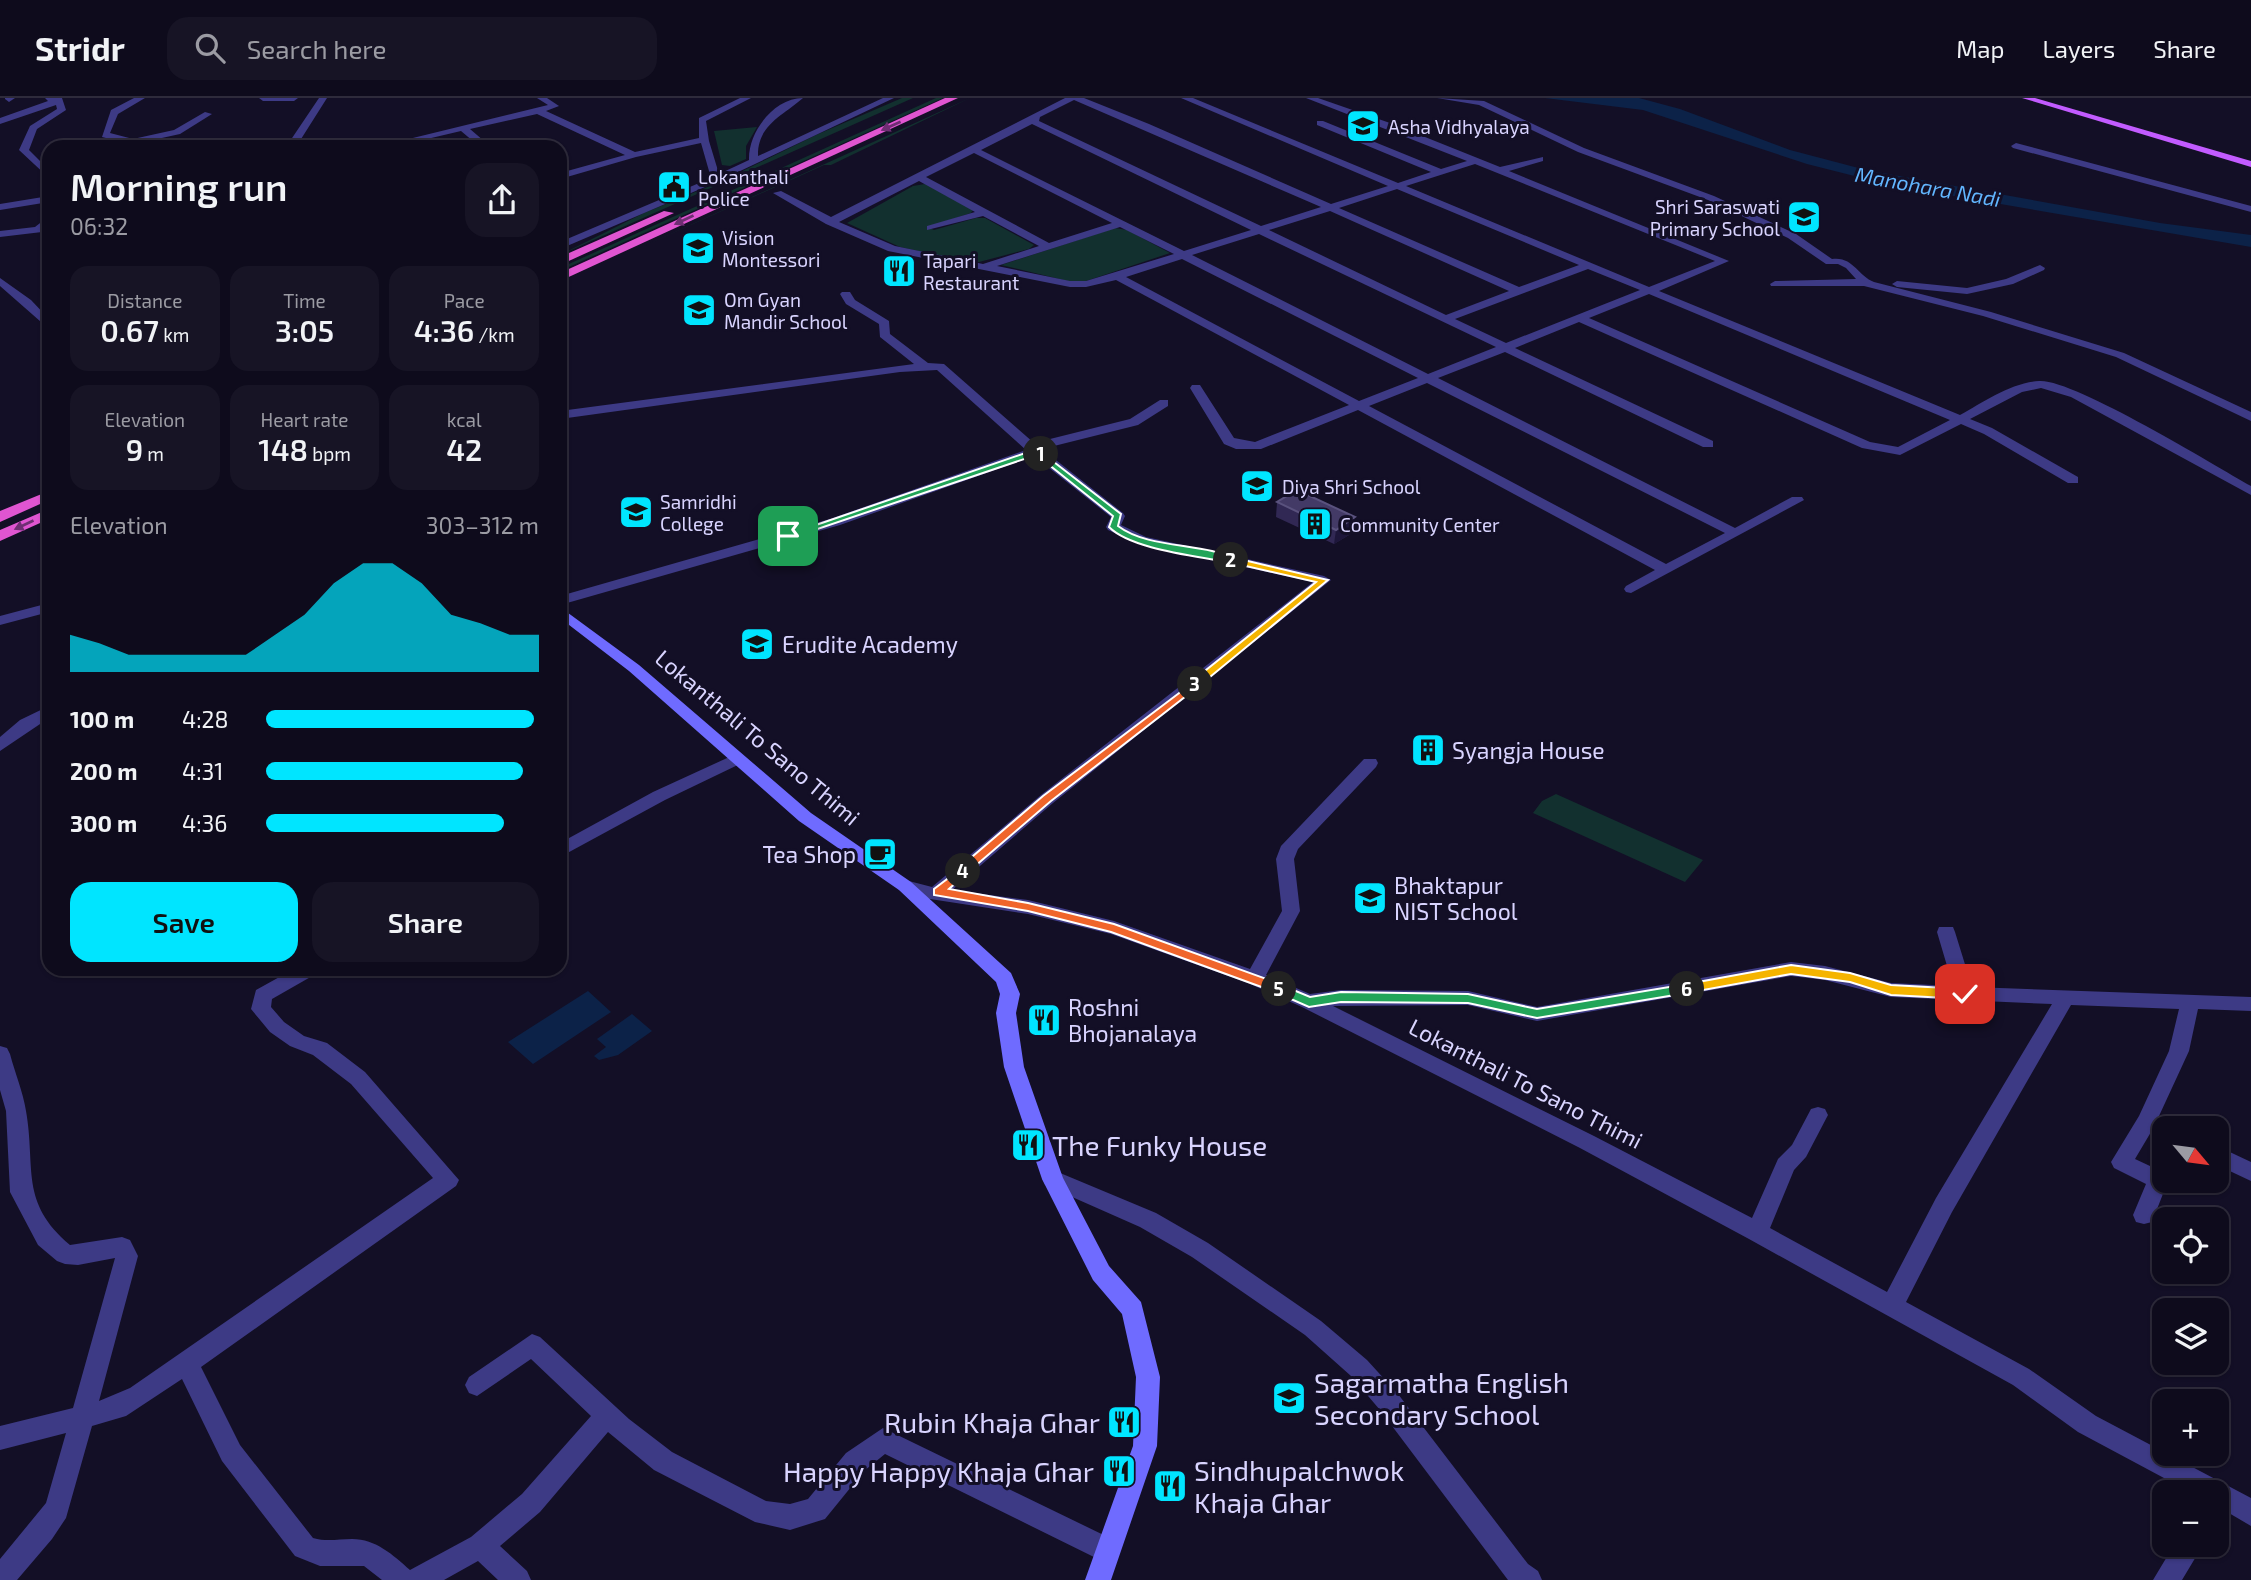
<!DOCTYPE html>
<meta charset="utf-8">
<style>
:root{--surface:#0e0b1c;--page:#171425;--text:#f1f3f6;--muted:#9b9ba3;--line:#2e2b3b;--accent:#00e5ff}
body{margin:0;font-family:"Exo 2",sans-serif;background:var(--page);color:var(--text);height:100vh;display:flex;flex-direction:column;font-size:26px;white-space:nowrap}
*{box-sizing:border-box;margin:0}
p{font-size:23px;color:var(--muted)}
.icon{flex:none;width:38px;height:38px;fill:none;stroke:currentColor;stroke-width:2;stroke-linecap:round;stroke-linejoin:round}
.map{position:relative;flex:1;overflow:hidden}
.panel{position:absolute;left:42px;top:42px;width:525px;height:836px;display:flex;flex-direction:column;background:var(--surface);border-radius:21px;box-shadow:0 2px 5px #0004,0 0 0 2px var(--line)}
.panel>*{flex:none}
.needle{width:46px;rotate:119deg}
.buttons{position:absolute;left:2152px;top:1018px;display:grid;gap:14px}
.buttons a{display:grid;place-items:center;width:77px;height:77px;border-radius:14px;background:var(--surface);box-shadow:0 2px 5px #0004,0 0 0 2px var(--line);font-size:35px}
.pin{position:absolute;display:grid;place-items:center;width:60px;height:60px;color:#fff;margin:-30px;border-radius:14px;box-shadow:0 4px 10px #0006}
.km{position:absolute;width:35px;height:35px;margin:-18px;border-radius:50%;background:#222;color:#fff;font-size:19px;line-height:35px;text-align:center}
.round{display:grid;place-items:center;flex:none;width:74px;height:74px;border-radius:21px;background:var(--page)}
.headline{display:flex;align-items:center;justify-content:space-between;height:119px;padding:0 28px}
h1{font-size:38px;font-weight:600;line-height:52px}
.figures{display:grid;grid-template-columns:repeat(3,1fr);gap:10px;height:119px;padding:7px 28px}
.figures div{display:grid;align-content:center;border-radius:18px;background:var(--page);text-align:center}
.figures b{font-size:30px;font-weight:600}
.figures small{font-size:19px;font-weight:400}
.figures p{font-size:19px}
.chart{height:196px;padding:14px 28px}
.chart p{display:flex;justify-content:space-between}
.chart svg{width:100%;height:126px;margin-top:7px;fill:var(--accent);opacity:.7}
.action{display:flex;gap:14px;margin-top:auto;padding:14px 28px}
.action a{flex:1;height:80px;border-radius:21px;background:var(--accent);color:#111;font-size:28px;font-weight:600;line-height:80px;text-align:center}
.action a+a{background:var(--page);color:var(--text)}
ul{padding:0 28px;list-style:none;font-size:23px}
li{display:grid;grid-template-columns:112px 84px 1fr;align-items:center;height:52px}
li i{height:18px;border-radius:9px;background:var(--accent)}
header{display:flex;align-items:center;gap:42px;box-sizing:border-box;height:98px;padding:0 35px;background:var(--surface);border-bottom:2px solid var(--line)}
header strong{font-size:33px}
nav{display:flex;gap:38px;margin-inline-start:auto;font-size:24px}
.search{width:490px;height:63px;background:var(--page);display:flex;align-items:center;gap:18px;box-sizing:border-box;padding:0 24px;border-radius:21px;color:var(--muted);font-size:26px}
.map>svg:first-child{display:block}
.green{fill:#12302f}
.water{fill:#0c2248}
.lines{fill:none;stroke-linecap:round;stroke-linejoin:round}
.minor{fill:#3d3a85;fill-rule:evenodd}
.secondary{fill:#6f6bff;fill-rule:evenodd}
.primary{fill:#c25bff;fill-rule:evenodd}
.trunk{fill:#e055d1;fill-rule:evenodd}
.wall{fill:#312854}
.shaded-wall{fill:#1d163a}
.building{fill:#433a66;stroke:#5a527e;stroke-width:2}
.oneway{fill:#6f2e73}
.split-1{fill:#22a559;stroke:#fff;stroke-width:2}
.split-2{fill:#22a559;stroke:#fff;stroke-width:2}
.split-3{fill:#f5b400;stroke:#fff;stroke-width:2}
.split-4{fill:#f0652b;stroke:#fff;stroke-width:2}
.split-5{fill:#f0652b;stroke:#fff;stroke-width:2}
.split-6{fill:#22a559;stroke:#fff;stroke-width:2}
.split-7{fill:#f5b400;stroke:#fff;stroke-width:2}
.labels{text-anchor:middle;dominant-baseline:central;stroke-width:6;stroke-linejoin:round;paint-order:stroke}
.far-poi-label{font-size:19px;fill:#d9d4ff;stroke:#130f26;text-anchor:start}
.far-water-label{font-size:21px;font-style:italic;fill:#62b6ff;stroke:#130f26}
.poi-label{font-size:23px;fill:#d9d4ff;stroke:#130f26;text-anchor:start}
.street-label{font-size:23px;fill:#d9d4ff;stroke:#130f26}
.near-poi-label{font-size:28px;fill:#d9d4ff;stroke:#130f26;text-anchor:start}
</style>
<header>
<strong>Stridr</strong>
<div class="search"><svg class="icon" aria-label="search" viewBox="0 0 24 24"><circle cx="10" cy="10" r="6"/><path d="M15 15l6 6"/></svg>Search here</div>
<nav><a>Map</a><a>Layers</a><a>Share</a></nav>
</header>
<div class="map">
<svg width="2251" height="1482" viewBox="0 0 2251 1482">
<rect width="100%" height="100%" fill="#130f26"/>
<!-- green -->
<path class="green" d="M902,0H913L560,157L644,115L722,83L816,37Z
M936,0H943L560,173V170Z
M970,0L831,67H824L633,153Z
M757,29L746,48V61L730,68L722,67L714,33Z
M925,86L973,112L971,115L928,129L934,132L976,120H985L1034,147L1029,151L975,165L900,149L847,125L913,88Z
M1115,130L1127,132L1170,155L1086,183L1072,184L1001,167Z
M1556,696L1703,762L1685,784L1533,715L1542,703Z"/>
<!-- water -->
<path class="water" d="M1545,0H1639L1680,11L1790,52L1866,72L2160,125L2251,137V149L1890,87L1807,66L1643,12Z
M588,893L611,914L533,966L508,944Z
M632,916L652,933L618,957L599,962L594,958L606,949L597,941Z"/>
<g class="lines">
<!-- minor -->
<path class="minor" d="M15,0L9,4L5,1V0Z
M45,0H62L66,12L37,31L29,52L49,72V80L19,52L30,28L57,11L56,7L0,26V20L48,3Z
M134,0H145L118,16L110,35L133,41L174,32L205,14L212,16L180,36L139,45L143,49C129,49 115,42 102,39L111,12Z
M259,0H298L294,3H263Z
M319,0H327L296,49H286Z
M537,0H547L559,8L546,13L635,54L699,40V20L740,0H751L706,23L709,43L719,76L749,62C748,34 774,0 803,0C784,17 757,27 758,58L883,0H894L719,83L560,151V144L711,80L701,45L636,59L560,81V75L625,57L537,16L470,31L491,49H480L461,33L393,49H376L548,7Z
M1065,0H1084L1149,26L1331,106L1388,88L1181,0H1193L1398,85L1431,74L1317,27V23H1323L1441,71L1467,63L1306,0H1318L1390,25L1500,69L1543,59V63L1509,73L1729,163L1659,193L1960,317C1984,304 2010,285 2039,283C2072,280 2214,367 2251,388V397L2071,299L2041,290L2022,294L1970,321L1992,330L2078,379V385H2068L1984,336L1961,326L1900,357L1862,350L1579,224L1515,250L1713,343V349H1703L1505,254L1438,280L1735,430L1792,399H1802L1804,402L1631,495L1626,494L1624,491L1626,488L1655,472L1358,312L1261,351H1236L1224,346L1190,290L1192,287H1200L1234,340L1255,344L1349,307L1116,182L1086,189H1070L888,153L826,126L773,95L781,93L831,119ZM1074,2L1321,109L1261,128L1039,23L1040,19ZM1032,26L1251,132L1184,153L981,52ZM974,55L1112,125L1049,145L926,79ZM1475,66L1715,163L1649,189L1406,88ZM919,83L975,114L927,128V132L983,118L1039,148L983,166L895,148L839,124ZM1397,91L1579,167L1519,189L1339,110ZM1330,113L1509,193L1446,217L1269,132ZM1120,129L1174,156L1086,183H1070L997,168ZM1259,136L1496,249L1428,276L1192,157ZM1182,161L1418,280L1359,303L1126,179ZM1588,171L1640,192L1506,245L1455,221ZM1649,196L1950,322L1898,349L1870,344L1589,220ZM1427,285L1725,435L1666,466L1369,308Z
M1437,0L1484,3L1584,50L1714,98L1796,136L1832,161C1853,158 1858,178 1874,184L1991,214L2124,255L2251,314V323L2116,259L1983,218L1864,188H1771L1770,186L1775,183L1856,181L1846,170L1838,166H1826L1788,140L1708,102L1578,54L1479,7Z
M2016,45L2251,108V114L2013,50L2011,48Z
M49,98V104L0,112V106Z
M49,118V127L42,134L0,139V133L35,129Z
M2040,167L2045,170L2044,172L2013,186L1967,196L1897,189L1892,186L1897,183L1967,190L2006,181Z
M0,180L31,202L49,221V231L0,188Z
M842,194H850L855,202L889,223L890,236L928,265L944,266L1034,345L1130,321L1160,302H1168V308L1138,327L1042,351L1123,415L1125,418L1121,427L1146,439L1324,478L1331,482L1053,705L952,792L1028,802L1114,823L1250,871L1282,813L1276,761L1281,748L1364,661H1376L1378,665L1376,669L1298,751L1294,761L1300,813L1266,877L1310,896L1341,892L1468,893L1537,909L1791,864L1825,868L1891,885L1953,888L1937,834L1939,829H1953L1955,834L1972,889L2251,899V913L2198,911L2189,953L2159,1018L2172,1025L2175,1031H2165V1039L2151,1034L2135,1061L2165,1075V1083H2168L2152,1124L2144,1126L2136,1124L2133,1117L2146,1086L2114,1070L2111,1064L2139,1018L2169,953L2179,911L2071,907L1952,1114L1906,1204L2029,1271L2096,1318L2251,1400V1428L2217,1408V1395H2192L2078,1334L2013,1287L1749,1141L1580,1050L1302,909L1248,885L1111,836L1028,816L917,799L899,792L896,788L899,784L905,782L932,789L1041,697L1313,484L1137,445L1108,432L1106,429L1111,419L1034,358L840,427L560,507V498L830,421L1026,352L937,272L900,274L560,321V313L914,266L880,239L879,226L846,206L840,196ZM1791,878L1825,882L1891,899L2052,906L1936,1100L1887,1194L1770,1130L1794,1072L1806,1059L1828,1017L1825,1011L1818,1009L1811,1011L1792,1047L1778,1061L1752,1120L1594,1038L1333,908L1468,907L1537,923Z
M49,505V514L0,527V518Z
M49,608V620L0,653V639L20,622Z
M738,655L746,660L744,664L665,702L560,759V745L653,694Z
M292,872H317L314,877L272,901L271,909L284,924L304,938L327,945L365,974L459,1082L456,1088L201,1269L240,1347L313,1440C327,1444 338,1441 352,1441C376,1441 393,1457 410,1472L471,1439L522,1396L591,1318L531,1261L477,1298L469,1295L465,1287L469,1279L532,1236L540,1239L629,1321L672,1354L766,1403L790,1406L808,1401L846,1355L883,1330L1116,1443L1120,1452L1116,1461L1107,1465L1098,1461L885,1356L864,1373L825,1421L790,1432L755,1424L654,1372L608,1334L540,1414L500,1448L527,1473L531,1482H498L478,1463L444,1482H382L364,1468H320L295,1458L222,1363L182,1281L126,1318L92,1328L66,1420L52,1441L17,1482H0V1461L46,1405L66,1335L0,1352V1328L73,1310L115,1160L78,1167L65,1166L57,1163L38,1147L10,1094L6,1013L0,992V948L7,950L10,956C15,975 23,994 26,1013C36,1070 19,1104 70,1147L122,1139L130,1142L138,1158L99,1303L130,1290L433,1080L351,986L313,957L290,948L270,934L251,911L256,892Z
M2217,1048L2251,1064V1083L2217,1067Z
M1053,1072L1156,1115L1208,1145L1321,1223L1367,1262L1398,1296L1528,1466L1538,1473L1542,1482H1508L1380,1312L1351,1278L1305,1237L1192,1159L1140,1129L1045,1087L1042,1081L1045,1075Z
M2174,1447H2203L2182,1482H2153Z"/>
<!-- secondary -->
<path class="secondary" d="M560,509L639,567L811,715L911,784L1011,875L1020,896L1016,915L1024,969L1063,1080L1109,1168L1141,1204L1160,1279L1157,1348L1111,1482H1085L1133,1348L1136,1279L1122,1216L1093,1182L1042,1081L1004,969L996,915L1000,896L996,884L899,792L799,723L629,573L560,520Z"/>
<!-- primary -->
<path class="primary" d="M2022,0H2035L2251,63V69Z"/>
<!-- trunk -->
<path class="trunk" d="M945,0H958L560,183V175Z
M664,113L674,115L560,167V159Z
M49,393V402L0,424V413Z
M49,411V421L0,443V432Z"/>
</g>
<!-- wall -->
<path class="wall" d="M1277,404L1355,419L1354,434L1334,446L1276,419Z"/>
<!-- shaded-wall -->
<path class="shaded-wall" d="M1355,419L1354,434L1334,446L1336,432Z"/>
<!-- building -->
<path class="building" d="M1297,392L1355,419L1336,432L1277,404Z"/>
<!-- one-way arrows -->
<defs><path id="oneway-solid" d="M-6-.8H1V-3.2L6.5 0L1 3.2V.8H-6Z" transform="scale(1.75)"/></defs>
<g class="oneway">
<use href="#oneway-solid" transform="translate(891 28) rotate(156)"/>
<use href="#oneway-solid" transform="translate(684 122) rotate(155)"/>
<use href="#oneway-solid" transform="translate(24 427) rotate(155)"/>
</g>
<!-- split-1 -->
<path class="split-1" d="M1034,352H1040L1045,356L1041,359L1036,357L791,440L784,438Z"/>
<!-- split-2 -->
<path class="split-2" d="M1041,354L1121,416L1118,428C1150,452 1206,444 1236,462L1231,465C1199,458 1132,452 1109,429L1113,418L1038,358Z"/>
<!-- split-3 -->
<path class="split-3" d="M1231,459L1328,482L1199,588H1191V584L1316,484L1228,464V460Z"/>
<!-- split-4 -->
<path class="split-4" d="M1195,583L1199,584V588L1051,703L967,775H959V770L1043,698Z"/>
<!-- split-5 -->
<path class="split-5" d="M963,769L969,773L967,775L949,791L1028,805L1114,826L1283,887L1285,891L1279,895L1275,894L1111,834L1028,813L934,797V791Z"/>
<!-- split-6 -->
<path class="split-6" d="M1279,886L1310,899L1341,894L1468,896L1537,911L1687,886L1693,891L1687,895L1537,920L1468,905L1341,904L1309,909L1275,894V887Z"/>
<!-- split-7 -->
<path class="split-7" d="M1791,867L1850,875L1891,887L1965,891L1971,896L1965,901L1891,897L1850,884L1791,876L1687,895L1680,891L1687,886Z"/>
<!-- icons -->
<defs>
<g id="school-square" transform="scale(1.75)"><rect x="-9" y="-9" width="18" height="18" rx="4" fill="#00e5ff" stroke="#130f26"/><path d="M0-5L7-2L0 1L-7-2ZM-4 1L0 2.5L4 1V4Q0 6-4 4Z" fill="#111"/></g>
<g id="civic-square" transform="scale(1.75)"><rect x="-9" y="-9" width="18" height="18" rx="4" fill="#00e5ff" stroke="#130f26"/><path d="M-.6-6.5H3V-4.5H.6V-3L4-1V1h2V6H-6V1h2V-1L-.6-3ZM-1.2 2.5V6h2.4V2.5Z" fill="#111"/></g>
<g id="restaurant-square" transform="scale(1.75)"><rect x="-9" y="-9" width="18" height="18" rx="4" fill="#00e5ff" stroke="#130f26"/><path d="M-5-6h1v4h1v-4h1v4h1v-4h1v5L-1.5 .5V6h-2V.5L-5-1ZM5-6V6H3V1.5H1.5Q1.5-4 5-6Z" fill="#111"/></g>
<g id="university-square" transform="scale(1.75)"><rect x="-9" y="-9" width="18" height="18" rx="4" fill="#00e5ff" stroke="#130f26"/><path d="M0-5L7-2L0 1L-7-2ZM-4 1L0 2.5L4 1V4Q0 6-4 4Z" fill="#111"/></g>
<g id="building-square" transform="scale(1.75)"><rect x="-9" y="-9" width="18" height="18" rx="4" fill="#00e5ff" stroke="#130f26"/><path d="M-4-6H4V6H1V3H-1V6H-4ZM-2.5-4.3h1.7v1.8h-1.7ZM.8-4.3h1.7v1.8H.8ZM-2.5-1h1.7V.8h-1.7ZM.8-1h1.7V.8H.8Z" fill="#111"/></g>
<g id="cafe-square" transform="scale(1.75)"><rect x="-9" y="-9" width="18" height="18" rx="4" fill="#00e5ff" stroke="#130f26"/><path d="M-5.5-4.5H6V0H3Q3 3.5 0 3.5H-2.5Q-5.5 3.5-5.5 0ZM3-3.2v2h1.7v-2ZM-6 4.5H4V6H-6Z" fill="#111"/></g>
</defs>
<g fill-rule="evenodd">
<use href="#school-square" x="1363" y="28"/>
<use href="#civic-square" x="674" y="89"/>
<use href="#school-square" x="1804" y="119"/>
<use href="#school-square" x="698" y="150"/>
<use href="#restaurant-square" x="899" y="173"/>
<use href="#school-square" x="699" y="212"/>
<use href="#school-square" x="1257" y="388"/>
<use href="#university-square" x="636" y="414"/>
<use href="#building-square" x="1315" y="426"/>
<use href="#school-square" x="757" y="546"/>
<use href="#building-square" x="1428" y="652"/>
<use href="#cafe-square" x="880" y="756"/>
<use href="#school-square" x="1370" y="800"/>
<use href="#restaurant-square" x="1044" y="922"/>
<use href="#restaurant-square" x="1028" y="1047"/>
<use href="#school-square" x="1289" y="1300"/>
<use href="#restaurant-square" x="1124" y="1324"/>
<use href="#restaurant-square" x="1119" y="1373"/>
<use href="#restaurant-square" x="1170" y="1388"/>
</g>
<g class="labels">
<!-- far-poi labels -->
<g class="far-poi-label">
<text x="1388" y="28">Asha Vidhyalaya</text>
<text x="698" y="78">Lokanthali<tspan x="698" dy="22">Police</tspan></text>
<text x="1780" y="108" text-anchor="end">Shri Saraswati<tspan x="1780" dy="22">Primary School</tspan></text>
<text x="722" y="139">Vision<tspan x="722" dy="22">Montessori</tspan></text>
<text x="923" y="162">Tapari<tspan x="923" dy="22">Restaurant</tspan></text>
<text x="724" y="201">Om Gyan<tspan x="724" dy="22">Mandir School</tspan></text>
<text x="1282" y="388">Diya Shri School</text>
<text x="660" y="403">Samridhi<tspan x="660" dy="22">College</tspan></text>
<text x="1340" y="426">Community Center</text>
</g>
<!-- far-water labels -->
<g class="far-water-label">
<text transform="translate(1928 88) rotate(10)">Manohara Nadi</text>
</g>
<!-- poi labels -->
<g class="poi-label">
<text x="782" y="546">Erudite Academy</text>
<text x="1452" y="652">Syangja House</text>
<text x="856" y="756" text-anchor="end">Tea Shop</text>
<text x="1394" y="787">Bhaktapur<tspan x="1394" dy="26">NIST School</tspan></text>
<text x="1068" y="909">Roshni<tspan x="1068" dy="26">Bhojanalaya</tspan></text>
</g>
<!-- street labels -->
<g class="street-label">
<text transform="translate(758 639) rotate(40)">Lokanthali To Sano Thimi</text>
<text transform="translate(1526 985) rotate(27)">Lokanthali To Sano Thimi</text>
</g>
<!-- near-poi labels -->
<g class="near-poi-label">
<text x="1052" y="1047">The Funky House</text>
<text x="1314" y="1284">Sagarmatha English<tspan x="1314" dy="32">Secondary School</tspan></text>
<text x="1100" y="1324" text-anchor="end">Rubin Khaja Ghar</text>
<text x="1194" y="1372">Sindhupalchwok<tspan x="1194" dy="32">Khaja Ghar</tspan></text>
<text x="1094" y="1373" text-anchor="end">Happy Happy Khaja Ghar</text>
</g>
</g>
</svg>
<div class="buttons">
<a><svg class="needle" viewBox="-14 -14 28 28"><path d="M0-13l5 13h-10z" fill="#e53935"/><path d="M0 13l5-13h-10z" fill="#9b9ba3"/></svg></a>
<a><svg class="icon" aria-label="locate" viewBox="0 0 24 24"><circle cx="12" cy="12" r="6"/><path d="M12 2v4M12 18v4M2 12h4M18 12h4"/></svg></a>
<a><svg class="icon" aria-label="layers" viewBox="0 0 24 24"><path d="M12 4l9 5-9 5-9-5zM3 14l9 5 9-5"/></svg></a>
<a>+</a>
<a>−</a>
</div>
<div class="pin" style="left:788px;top:438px;background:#1e9e55"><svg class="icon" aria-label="arrive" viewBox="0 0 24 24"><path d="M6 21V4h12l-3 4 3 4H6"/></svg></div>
<div class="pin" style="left:1965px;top:896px;background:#d93025"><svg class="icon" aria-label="check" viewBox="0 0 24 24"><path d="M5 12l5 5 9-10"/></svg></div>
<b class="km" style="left:1041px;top:356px">1</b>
<b class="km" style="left:1231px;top:462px">2</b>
<b class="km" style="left:1195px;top:586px">3</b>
<b class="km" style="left:963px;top:773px">4</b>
<b class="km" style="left:1279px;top:891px">5</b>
<b class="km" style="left:1687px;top:891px">6</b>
<section class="panel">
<div class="headline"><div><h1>Morning run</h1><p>06:32</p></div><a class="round"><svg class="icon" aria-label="share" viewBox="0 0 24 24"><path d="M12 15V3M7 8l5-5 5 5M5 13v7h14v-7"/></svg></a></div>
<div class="figures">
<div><p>Distance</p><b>0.67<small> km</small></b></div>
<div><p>Time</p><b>3:05</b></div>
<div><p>Pace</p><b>4:36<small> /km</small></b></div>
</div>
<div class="figures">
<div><p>Elevation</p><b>9<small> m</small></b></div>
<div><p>Heart rate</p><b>148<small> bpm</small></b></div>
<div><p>kcal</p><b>42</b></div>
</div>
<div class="chart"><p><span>Elevation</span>303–312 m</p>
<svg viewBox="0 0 160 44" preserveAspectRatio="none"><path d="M0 44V31L10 34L20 38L30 38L40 38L50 38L60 38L70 31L80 24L90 13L100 6L110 6L120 13L130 24L140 27L150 31L160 31V44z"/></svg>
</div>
<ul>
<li><b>100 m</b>4:28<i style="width:98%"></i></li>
<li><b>200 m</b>4:31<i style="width:94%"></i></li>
<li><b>300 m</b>4:36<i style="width:87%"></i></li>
</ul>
<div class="action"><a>Save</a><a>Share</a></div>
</section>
</div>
